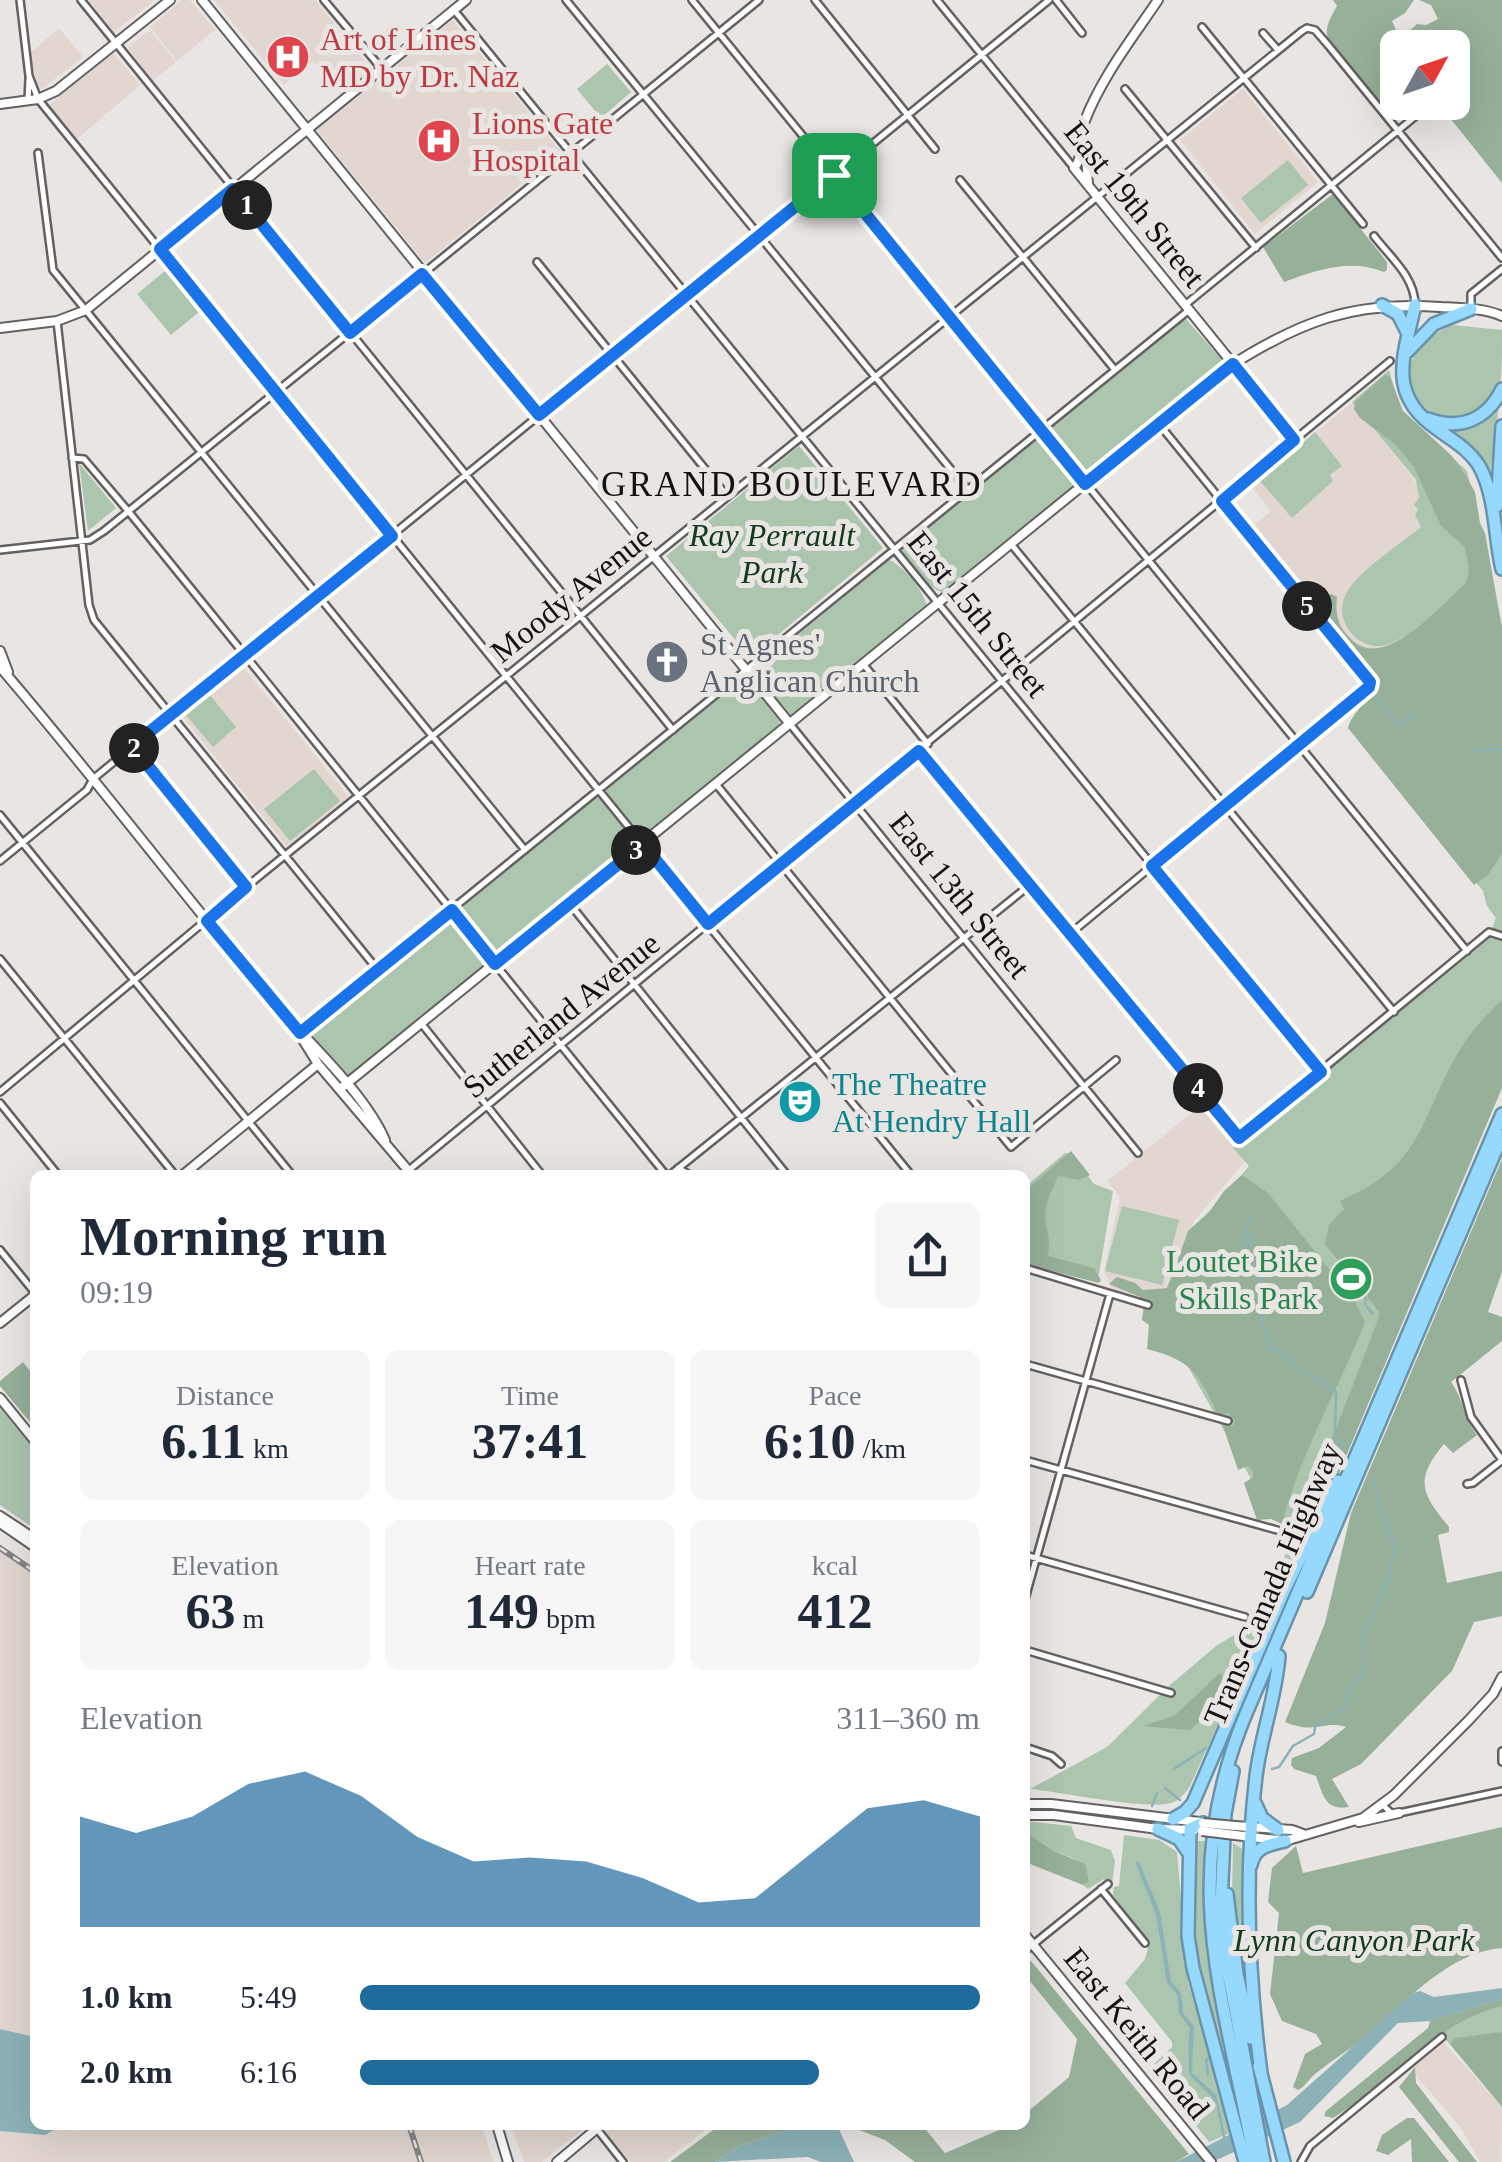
<!DOCTYPE html>
<meta charset="utf-8">
<style>
:root{--surface:#fff;--page:#f6f6f7;--text:#1f2937;--muted:#747a83;--accent:#206b9e}
body{margin:0;font-family:Georgia,serif;background:var(--page);color:var(--text);height:100vh;display:flex;flex-direction:column;font-size:38px;white-space:nowrap}
*{box-sizing:border-box;margin:0}
p{font-size:32px;color:var(--muted)}
.icon{flex:none;width:55px;height:55px;fill:none;stroke:currentColor;stroke-width:2;stroke-linecap:round;stroke-linejoin:round}
.map{position:relative;flex:1;overflow:hidden}
.details{position:absolute;left:30px;top:1170px;width:1000px;height:960px;display:flex;flex-direction:column;background:var(--surface);border-radius:15px;box-shadow:0 10px 40px #0002}
.details>*{flex:none}
.needle{width:65px;rotate:50deg}
.fabs{position:absolute;left:1380px;top:30px;display:grid;gap:20px}
.fabs a{display:grid;place-items:center;width:90px;height:90px;border-radius:15px;background:var(--surface);box-shadow:0 10px 40px #0002;font-size:50px}
.pin{position:absolute;display:grid;place-items:center;width:85px;height:85px;color:#fff;margin:-42px;border-radius:20px;box-shadow:0 5px 15px #0006}
.km{position:absolute;width:50px;height:50px;margin:-25px;border-radius:50%;background:#222;color:#fff;font-size:28px;line-height:50px;text-align:center}
.round{display:grid;place-items:center;flex:none;width:105px;height:105px;border-radius:15px;background:var(--page)}
.overview{display:flex;align-items:center;justify-content:space-between;height:170px;padding:0 50px}
h1{font-size:55px;font-weight:700;line-height:75px}
.figures{display:grid;grid-template-columns:repeat(3,1fr);gap:15px;height:170px;padding:10px 50px}
.figures div{display:grid;align-content:center;border-radius:15px;background:var(--page);text-align:center}
.figures b{font-size:50px;font-weight:700}
.figures small{font-size:28px;font-weight:400}
.figures p{font-size:28px}
.chart{height:280px;padding:20px 50px}
.chart p{display:flex;justify-content:space-between}
.chart svg{width:100%;height:180px;margin-top:10px;fill:var(--accent);opacity:.7}
ul{padding:0 50px;list-style:none;font-size:32px}
li{display:grid;grid-template-columns:160px 120px 1fr;align-items:center;height:75px}
li i{height:25px;border-radius:12px;background:var(--accent)}
.map>svg:first-child{display:block}
.built{fill:#e1d6d0}
.green{fill:#acc5af}
.forest{fill:#97b09a}
.water{fill:#8cb2b7}
.lines{fill:none;stroke-linecap:round;stroke-linejoin:round}
.stream{stroke:#8cb2b7;stroke-width:2.5}
.street-casing{stroke:#646160;stroke-width:10}
.secondary-casing{stroke:#646160;stroke-width:12}
.highway-casing{stroke:#6993aa;stroke-width:16}
.street{stroke:#fff;stroke-width:5}
.secondary{stroke:#fff;stroke-width:8}
.highway{stroke:#97d9fc;stroke-width:11}
.rail-casing{stroke:#878583;stroke-width:6}
.rail{stroke:#e9e5e3;stroke-width:2.5;stroke-dasharray:8;stroke-linecap:butt}
.secondary-bridge-casing{stroke:#646160;stroke-width:12;stroke-linecap:butt}
.secondary-bridge{stroke:#fff;stroke-width:8}
.route-casing{stroke:#fff;stroke-width:20}
.route{stroke:#1a73e8;stroke-width:12}
.labels{text-anchor:middle;dominant-baseline:central;stroke-width:10;stroke-linejoin:round;paint-order:stroke}
.health-label{font-size:32px;fill:#be3a42;stroke:#e9e5e3;text-anchor:start}
.street-label{font-size:32px;fill:#131211;stroke:#e9e5e3}
.park-label{font-size:32px;font-style:italic;fill:#123b1c;stroke:#e9e5e3}
.worship-label{font-size:32px;fill:#5b616d;stroke:#e9e5e3;text-anchor:start}
.culture-label{font-size:32px;fill:#0d838f;stroke:#e9e5e3;text-anchor:start}
.leisure-label{font-size:32px;fill:#27864d;stroke:#e9e5e3;text-anchor:end}
.neighbourhood-label{font-size:35px;letter-spacing:2.5px;fill:#131211;stroke:#e9e5e3}
</style>
<div class="map">
<svg width="1502" height="2162" viewBox="0 0 1502 2162">
<rect width="100%" height="100%" fill="#e9e5e3"/>
<!-- built -->
<path class="built" d="M89,0H155L114,32Z
M182,0H190L215,30L177,61L150,27Z
M214,0H315L373,71L342,97L313,61L284,85Z
M453,20L561,152L425,263L317,130Z
M59,28L83,57L42,89L37,83L30,53Z
M150,30L176,62L152,81L128,47Z
M113,53L140,85L77,139L49,105Z
M1243,89L1318,182L1255,234L1180,140Z
M1353,402L1464,544L1473,568L1471,585L1367,670L1251,528L1271,511L1251,486Z
M243,667L349,797L287,847L183,717Z
M1203,1104L1247,1159L1194,1221L1158,1302H1140L1113,1292L1104,1271L1120,1197L1107,1181Z
M0,1552L35,1576V2037L0,2029Z
M1443,2042L1502,2107L1501,2162H1480L1461,2128L1411,2070Z
M0,2114L3,2131L45,2135L63,2125H482L493,2162H0Z
M511,2125H588L542,2162H524Z
M615,2125H703L706,2129L664,2162H631L605,2133Z"/>
<!-- green -->
<path class="green" d="M607,64L631,92L601,118L577,89Z
M1288,160L1308,185L1261,223L1241,198Z
M165,271L199,312L171,335L137,294Z
M1185,318L1223,361L1222,366L1088,477L1084,475L1048,434L1049,428Z
M1453,325L1502,330C1502,345 1502,363 1501,378C1493,410 1460,431 1429,415C1422,412 1417,404 1414,397C1398,363 1422,337 1453,325Z
M1389,370L1400,408L1467,471L1502,626V1086L1310,1538L1269,1511L1157,1311L1190,1229L1217,1204L1249,1166L1233,1148L1492,928L1496,918L1487,906L1483,891L1350,723L1381,689L1405,636C1397,640 1387,647 1376,646C1352,644 1334,617 1346,594C1357,571 1401,544 1421,527L1415,515L1418,509L1414,505L1419,498L1416,480L1352,402Z
M1499,406L1490,475L1480,454L1447,432L1479,424Z
M1315,432L1342,466L1330,475L1333,481L1292,518L1260,481Z
M1038,437L1047,442L1076,484L945,593C926,588 912,566 900,552L901,547Z
M799,446L883,548L750,658L666,556Z
M79,463L116,508L88,531Z
M889,560C904,566 924,591 927,607L793,717L789,715L755,675V670Z
M743,679L750,681L780,721L779,726L643,837L611,800L606,790Z
M209,694L236,727L213,747L185,714Z
M314,769L340,801L290,841L264,809Z
M595,798H601L634,842L609,866L496,957L460,914L459,908Z
M449,917L454,919L487,963L348,1078L342,1077L309,1031Z
M1065,1153L1072,1154L1094,1184L1113,1191L1099,1274L1095,1278L1025,1260V1187Z
M1122,1206L1179,1220L1162,1285L1105,1271Z
M0,1408L35,1450V1529L0,1505Z
M1294,1539H1303L1189,1788C1184,1794 1179,1801 1171,1803C1146,1810 1061,1792 1030,1789L1107,1747L1169,1686L1216,1646L1244,1629Z
M1025,1821L1071,1826L1076,1838L1111,1850L1115,1861L1112,1883L1109,1885L1104,1879L1088,1889L1083,1885L1089,1880L1075,1859L1052,1850L1025,1831Z
M1124,1835L1159,1840L1177,1852L1188,1982L1233,2132L1209,2142L1150,2068L1172,2047V2042L1125,1983L1145,1959L1149,1944L1113,1895L1114,1887L1119,1886Z
M1195,1841H1205L1207,1959L1224,2044L1222,2048L1196,1956L1193,1919Z
M1233,1843L1245,1851L1242,1944L1246,2003L1232,1898Z
M1502,1999V2106L1430,2021Z"/>
<!-- forest -->
<path class="forest" d="M1333,0H1414L1405,13L1392,21L1396,30L1407,33L1417,24L1426,25L1438,19L1431,5L1419,0H1502V183L1438,103L1452,102V48H1398V102L1429,103L1416,111L1407,109L1401,119L1396,120L1328,40C1324,27 1331,17 1337,6Z
M1333,194L1387,262V270L1384,272C1350,258 1317,270 1284,282L1263,247Z
M1385,375L1390,377L1403,411L1452,456L1466,476L1475,492L1480,523L1485,533L1502,628V853L1488,875L1474,885L1348,728C1353,710 1368,705 1373,684L1304,590L1311,587L1320,596L1331,594L1337,597C1335,614 1338,627 1351,639C1384,673 1440,606 1466,583L1469,571L1465,547L1441,526L1414,467L1396,445L1360,418L1354,409L1355,402Z
M1502,1000V1088L1341,1468L1319,1531L1294,1537L1378,1320L1379,1312L1325,1244L1329,1225L1344,1209L1340,1201C1434,1161 1420,1103 1470,1035C1479,1022 1491,1011 1502,1000Z
M1071,1151L1090,1175L1079,1180L1058,1176C1052,1191 1042,1208 1046,1224C1049,1238 1050,1242 1048,1256L1094,1268L1101,1280L1099,1283L1025,1264L1030,1243L1025,1235V1191Z
M1502,1159V1272L1488,1312L1502,1317V1341L1451,1382C1464,1400 1463,1417 1477,1435L1453,1453L1444,1444C1414,1480 1421,1493 1449,1527V1532L1438,1535L1447,1583L1502,1571V1616L1474,1622L1452,1671L1361,1764L1332,1779L1349,1807C1325,1811 1323,1795 1316,1776L1294,1769L1291,1765L1292,1758L1319,1748L1346,1727C1323,1720 1316,1735 1285,1722L1325,1623L1351,1513Z
M1242,1175L1268,1193L1354,1300L1365,1322C1338,1390 1300,1454 1282,1524L1271,1519L1257,1520L1244,1483L1253,1477V1471L1248,1466L1238,1470L1223,1426H1233L1235,1421L1228,1413L1219,1416C1198,1374 1194,1361 1147,1349L1149,1325L1142,1320L1144,1304L1140,1297L1109,1284L1117,1277L1135,1283L1143,1290L1168,1288L1188,1231L1207,1215L1224,1191Z
M23,1362L35,1377V1428L0,1386V1381Z
M1220,1673L1227,1684C1217,1704 1208,1716 1190,1730L1143,1726L1174,1716Z
M1502,1827V1948C1448,1952 1404,2004 1365,2037C1349,2050 1331,2061 1315,2074C1308,2080 1306,2086 1298,2090L1293,2087L1305,2054L1322,2044L1316,2034L1282,2021L1270,1994L1279,1913L1268,1902L1272,1868L1296,1846L1303,1873Z
M1025,1831L1052,1850L1085,1864L1089,1881L1083,1885L1025,1862Z
M1031,1961L1189,2154L1176,2162H915L885,2140L846,2125H922L945,2153L1011,2125H1025V2114L1069,2077L1077,2039L1025,1975V1966Z
M1502,1999V2006C1434,2022 1391,2083 1333,2118L1324,2116L1326,2111L1428,2028L1430,2021Z
M1502,2032V2107L1450,2044L1455,2038Z
M1415,2067L1416,2083L1477,2162H1459L1399,2087Z
M1407,2118H1414L1449,2162H1412L1411,2139L1388,2155L1376,2151L1382,2135Z
M720,2125H804L739,2146L715,2162H670Z"/>
<!-- water -->
<path class="water" d="M1135,1861L1139,1862L1160,1912L1171,1981L1181,1993L1183,2013L1194,2026L1192,2073L1216,2095L1220,2110L1213,2098L1189,2074C1189,2059 1187,2044 1190,2029L1179,2013L1178,1996L1167,1983L1156,1915Z
M1502,1988V1999L1430,2021L1398,2023L1300,2122L1212,2162H1176L1287,2105L1413,1993L1420,1991L1434,1997Z
M0,2029L35,2037V2125H63L45,2135L0,2131Z
M804,2125H837L854,2162H821L808,2157L715,2162L739,2146Z"/>
<g class="lines">
<!-- stream -->
<path class="stream" d="M1371,692L1400,726L1418,711
M1471,750L1502,749
M1250,1217L1243,1240L1263,1285L1261,1318L1272,1351L1279,1350L1297,1368L1336,1392L1335,1434L1342,1448
M1247,1250L1253,1233
M1357,1289L1366,1299L1365,1304
M1367,1307L1373,1314
M1174,1769L1206,1748
M1272,1769L1279,1767L1293,1746L1314,1734L1315,1727L1344,1708L1351,1687L1362,1675L1365,1657L1363,1635L1388,1580L1395,1547L1380,1509L1374,1481
M1165,1788L1180,1800
M1152,1806L1157,1793
M1208,2075L1206,2060L1209,2057
M1218,2107L1224,2137"/>
<!-- street casing -->
<g class="street-casing">
<path id="street" d="M20,0L29,76L38,99L911,1175
M81,0L673,730
M324,0L381,68
M566,0L967,489
M692,0L1467,951
M815,0L935,149
M937,0L1074,168
M1056,0L1082,33
M454,10L1321,1072
M1202,27L1363,224
M1263,33L1278,50
M1125,89L1256,248
M28,101L29,79
M38,153L53,270L525,850
M960,180L1115,370
M1374,236C1390,257 1415,277 1415,305
M537,262L727,496
M425,272L759,0
M1185,305L1428,106L1436,104L1444,114
M1471,306V294L1502,269
M57,321L89,605L94,620L377,969
M1233,364L1294,440
M72,458L84,459L129,512L666,1175
M1011,544L1394,1012
M0,550L90,540L104,531L422,274
M864,665L928,744
M790,724L1138,1153
M133,746L246,887
M919,751L1239,1138L1489,932L1502,936
M716,784L1011,1147L1116,1060
M0,815L292,1175
M0,861L87,790L93,779L176,711L1049,0
M570,904L787,1175
M1071,933L1369,687V682L1159,424
M0,959L175,1175
M421,1023L542,1175
M302,1031L1189,310
M0,1092L246,887L1302,31L1307,28L1315,30L1328,45L1502,258
M0,1103L58,1175
M678,1168L690,1175
M409,1170L1390,361
M670,1175L1031,884
M0,1250L35,1293
M1025,1268L1148,1305
M1025,1364L1228,1421
M1461,1380L1471,1417L1502,1460
M1025,1460L1277,1530
M1467,1484L1473,1483L1501,1461
M1025,1555L1245,1617
M1025,1599L1110,1294
M1025,1650L1171,1693
M1025,1747L1052,1756L1061,1764
M1502,1751V1762
M1383,1805L1391,1813H1399L1502,1791
M1101,1889L1145,1943
M1025,1951L1108,1884
M597,2129L623,2162
M1301,2162L1310,2146L1442,2037"/>
</g>
<!-- secondary casing -->
<g class="secondary-casing">
<path id="secondary" d="M202,0L790,724
M1158,0C1131,40 1101,78 1084,123C1078,138 1085,156 1074,168L1233,364
M0,104L38,99L56,91L170,0
M1085,139L1088,184
M0,328L57,321L86,310L466,0
M0,651L8,672
M0,667C92,774 179,889 270,998C305,1040 363,1090 385,1140
M300,1035L318,1064L412,1175
M340,1089L1227,368C1300,321 1353,301 1440,307C1460,308 1484,308 1502,316
M183,1175L318,1064
M0,1323L35,1295
M0,1398L35,1441
M0,1516L35,1539
M0,1523L35,1547
M1025,1804H1051L1199,1822
M1025,1815H1054L1158,1829L1194,1830
M1359,1822L1399,1813
M1235,1826L1292,1830L1303,1834
M1235,1835L1285,1841L1363,1818L1394,1795L1468,1721L1493,1694L1502,1677
M1025,1935L1211,2162
M497,2125L508,2162
M557,2162L601,2125"/>
</g>
<!-- highway casing -->
<g class="highway-casing">
<path id="highway" d="M1382,305L1398,314L1408,334
M1415,305C1404,356 1386,394 1437,429C1452,440 1467,448 1478,464C1496,493 1494,536 1502,569
M1407,352L1434,324L1471,309
M1428,419C1460,431 1487,420 1502,389
M1497,506L1502,426
M1307,1592L1502,1136
M1233,1771L1225,1814L1220,1928L1264,2162
M1255,1803L1262,1818L1278,1830
M1173,1819L1185,1812L1193,1803L1284,1591L1338,1481
M1203,1823L1190,1829L1188,1936L1193,1968L1245,2162
M1158,1829L1179,1839L1188,1852
M1251,1865C1255,1846 1269,1845 1285,1841
M1227,1894L1237,1974L1251,2038
M1259,2066L1284,2162
M1261,2073C1248,1973 1244,1876 1256,1776C1261,1735 1276,1697 1279,1656
M1255,2162C1224,1997 1177,1881 1245,1716L1502,1114"/>
</g>
<!-- street -->
<use href="#street" class="street"/>
<!-- secondary -->
<use href="#secondary" class="secondary"/>
<!-- highway -->
<use href="#highway" class="highway"/>
<!-- rail casing -->
<g class="rail-casing">
<path id="rail" d="M0,1548L35,1572
M409,2125L421,2162"/>
</g>
<!-- rail -->
<use href="#rail" class="rail"/>
<!-- secondary-bridge casing -->
<g class="secondary-bridge-casing">
<path id="secondary-bridge" d="M1203,1823L1235,1826
M1202,1831L1235,1835"/>
</g>
<!-- secondary-bridge -->
<use href="#secondary-bridge" class="secondary-bridge"/>
</g>
<g class="lines">
<!-- route casing -->
<g class="route-casing">
<path id="route" d="M834,175L1085,484L1233,364L1294,440L1222,501L1370,682L1369,687L1152,866L1321,1072L1239,1138L919,751L708,924L643,844L495,964L452,910L300,1033L207,921L246,887L132,746L392,536L160,249L228,193L233,189L350,333L422,274L539,415Z"/>
</g>
<!-- route -->
<use href="#route" class="route"/>
</g>
<!-- icons -->
<defs>
<g id="hospital-disc" transform="scale(2.25)"><circle r="9.5" fill="#e0444e" stroke="#e9e5e3"/><path d="M-5-5h3v3.5h4V-5h3V5h-3V1.5h-4V5h-3Z" fill="#fff"/></g>
<g id="church-disc" transform="scale(2.25)"><circle r="9.5" fill="#6b7280" stroke="#e9e5e3"/><path d="M-1.2-6h2.4v3.5h3.3v2.4h-3.3V6h-2.4V-.1h-3.3v-2.4h3.3Z" fill="#fff"/></g>
<g id="theatre-disc" transform="scale(2.25)"><circle r="9.5" fill="#0f9aa8" stroke="#e9e5e3"/><path d="M-5-5.5Q0-4 5-5.5V0Q5 5 0 6Q-5 5-5 0ZM-3.3-2.5H-1v1.5H-3.3ZM1-2.5H3.3v1.5H1ZM-2.8 1Q0 5.5 2.8 1Z" fill="#fff"/></g>
<g id="stadium-disc" transform="scale(2.25)"><circle r="9.5" fill="#2e9e5b" stroke="#e9e5e3"/><path d="M0-5a6.5 5 0 1 0 0 10a6.5 5 0 1 0 0-10ZM-3.5-1.8h7v3.6h-7Z" fill="#fff"/></g>
</defs>
<g fill-rule="evenodd">
<use href="#hospital-disc" x="288" y="57"/>
<use href="#hospital-disc" x="439" y="141"/>
<use href="#church-disc" x="667" y="662"/>
<use href="#theatre-disc" x="800" y="1102"/>
<use href="#stadium-disc" x="1351" y="1279"/>
</g>
<g class="labels">
<!-- health labels -->
<g class="health-label">
<text x="320" y="39">Art of Lines<tspan x="320" dy="37">MD by Dr. Naz</tspan></text>
<text x="472" y="123">Lions Gate<tspan x="472" dy="37">Hospital</tspan></text>
</g>
<!-- street labels -->
<g class="street-label">
<text transform="translate(1135 204) rotate(51)">East 19th Street</text>
<text transform="translate(571 594) rotate(-39)">Moody Avenue</text>
<text transform="translate(978 614) rotate(51)">East 15th Street</text>
<text transform="translate(960 895) rotate(51)">East 13th Street</text>
<text transform="translate(561 1015) rotate(-39)">Sutherland Avenue</text>
<text transform="translate(1272 1584) rotate(-67)">Trans-Canada Highway</text>
<text transform="translate(1137 2033) rotate(51)">East Keith Road</text>
</g>
<!-- park labels -->
<g class="park-label">
<text x="772" y="535">Ray Perrault<tspan x="772" dy="37">Park</tspan></text>
<text x="1354" y="1940">Lynn Canyon Park</text>
</g>
<!-- worship labels -->
<g class="worship-label">
<text x="700" y="644">St Agnes'<tspan x="700" dy="37">Anglican Church</tspan></text>
</g>
<!-- culture labels -->
<g class="culture-label">
<text x="832" y="1084">The Theatre<tspan x="832" dy="37">At Hendry Hall</tspan></text>
</g>
<!-- leisure labels -->
<g class="leisure-label">
<text x="1318" y="1261">Loutet Bike<tspan x="1318" dy="37">Skills Park</tspan></text>
</g>
<!-- neighbourhood labels -->
<g class="neighbourhood-label">
<text x="792" y="484">GRAND BOULEVARD</text>
</g>
</g>
</svg>
<div class="fabs">
<a><svg class="needle" viewBox="-14 -14 28 28"><path d="M0-13l5 13h-10z" fill="#e53935"/><path d="M0 13l5-13h-10z" fill="#747a83"/></svg></a>
</div>
<div class="pin" style="left:834px;top:175px;background:#1e9e55"><svg class="icon" aria-label="arrive" viewBox="0 0 24 24"><path d="M6 21V4h12l-3 4 3 4H6"/></svg></div>
<b class="km" style="left:247px;top:205px">1</b>
<b class="km" style="left:134px;top:748px">2</b>
<b class="km" style="left:636px;top:850px">3</b>
<b class="km" style="left:1198px;top:1088px">4</b>
<b class="km" style="left:1307px;top:606px">5</b>
<section class="details">
<div class="overview"><div><h1>Morning run</h1><p>09:19</p></div><a class="round"><svg class="icon" aria-label="share" viewBox="0 0 24 24"><path d="M12 15V3M7 8l5-5 5 5M5 13v7h14v-7"/></svg></a></div>
<div class="figures">
<div><p>Distance</p><b>6.11<small> km</small></b></div>
<div><p>Time</p><b>37:41</b></div>
<div><p>Pace</p><b>6:10<small> /km</small></b></div>
</div>
<div class="figures">
<div><p>Elevation</p><b>63<small> m</small></b></div>
<div><p>Heart rate</p><b>149<small> bpm</small></b></div>
<div><p>kcal</p><b>412</b></div>
</div>
<div class="chart"><p><span>Elevation</span>311–360 m</p>
<svg viewBox="0 0 160 44" preserveAspectRatio="none"><path d="M0 44V17L10 21L20 17L30 9L40 6L50 12L60 22L70 28L80 27L90 28L100 32L110 38L120 37L130 26L140 15L150 13L160 17V44z"/></svg>
</div>
<ul>
<li><b>1.0 km</b>5:49<i style="width:100%"></i></li>
<li><b>2.0 km</b>6:16<i style="width:74%"></i></li>
</ul>
</section>
</div>
